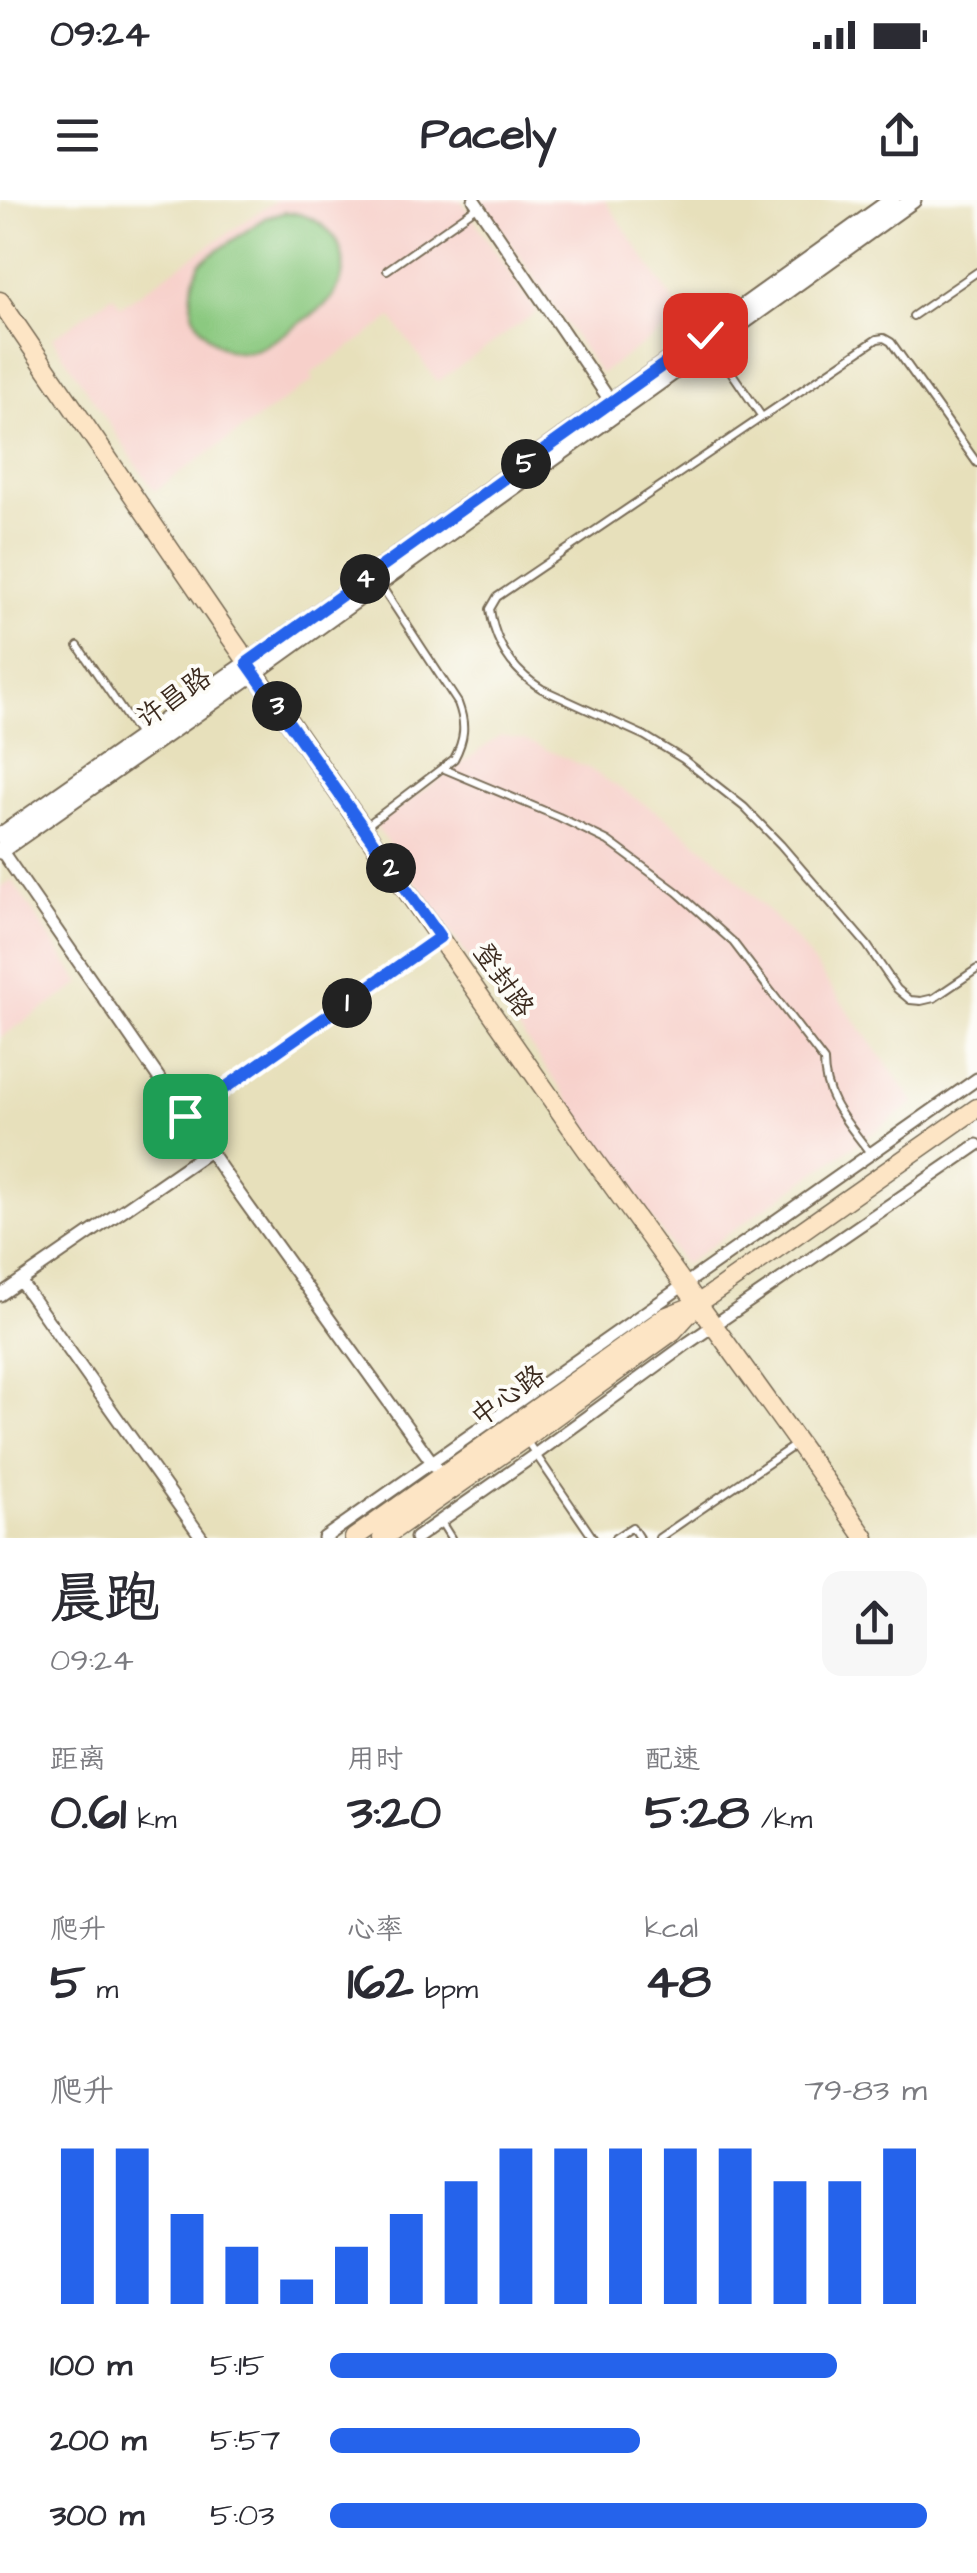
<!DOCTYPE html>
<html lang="zh">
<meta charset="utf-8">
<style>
:root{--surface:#fff;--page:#f7f7f7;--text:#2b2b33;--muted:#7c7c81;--accent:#2563eb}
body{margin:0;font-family:"Architects Daughter","LXGW WenKai TC",sans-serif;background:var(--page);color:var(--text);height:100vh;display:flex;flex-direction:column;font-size:38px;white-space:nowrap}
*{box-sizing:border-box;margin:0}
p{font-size:32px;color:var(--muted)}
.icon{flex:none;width:55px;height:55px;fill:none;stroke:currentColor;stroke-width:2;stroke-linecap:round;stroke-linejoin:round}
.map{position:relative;height:1338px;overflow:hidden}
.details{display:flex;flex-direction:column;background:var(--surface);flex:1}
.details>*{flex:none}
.pin{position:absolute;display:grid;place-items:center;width:85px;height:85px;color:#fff;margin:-42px;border-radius:20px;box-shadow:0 5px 15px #0006}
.km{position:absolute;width:50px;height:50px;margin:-25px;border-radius:50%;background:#222;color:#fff;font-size:28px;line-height:50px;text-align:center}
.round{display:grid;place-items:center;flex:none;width:105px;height:105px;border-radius:20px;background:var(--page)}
.overview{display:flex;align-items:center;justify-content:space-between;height:170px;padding:0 50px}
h1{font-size:55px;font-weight:800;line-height:75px}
.metrics{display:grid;grid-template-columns:repeat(3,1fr);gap:15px;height:170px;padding:10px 50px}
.metrics div{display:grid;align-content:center}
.metrics b{font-size:50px;font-weight:800}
.metrics small{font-size:28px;font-weight:400}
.metrics p{font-size:28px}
.chart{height:280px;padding:20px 50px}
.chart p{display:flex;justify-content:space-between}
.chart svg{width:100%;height:180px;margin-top:10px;stroke:var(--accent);stroke-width:6}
ul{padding:0 50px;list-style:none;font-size:32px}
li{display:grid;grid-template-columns:160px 120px 1fr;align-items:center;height:75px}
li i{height:25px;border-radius:12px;background:var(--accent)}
.status{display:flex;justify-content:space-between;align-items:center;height:70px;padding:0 50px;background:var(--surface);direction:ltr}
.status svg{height:28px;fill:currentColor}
header{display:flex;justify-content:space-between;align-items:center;height:130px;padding:0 50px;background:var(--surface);font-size:45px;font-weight:800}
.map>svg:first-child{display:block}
.built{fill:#f7d0ca}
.green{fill:#8bc980;stroke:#637a4f;stroke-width:2.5}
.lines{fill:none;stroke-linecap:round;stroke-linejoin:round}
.service-casing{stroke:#776a55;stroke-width:10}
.minor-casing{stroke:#776a55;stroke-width:15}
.tertiary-casing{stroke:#776a55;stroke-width:19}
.secondary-casing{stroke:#776a55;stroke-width:21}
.service{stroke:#fff;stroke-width:6}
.minor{stroke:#fff;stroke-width:11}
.tertiary{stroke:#fff;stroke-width:15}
.secondary{stroke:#fde5c5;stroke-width:18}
.route-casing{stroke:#fff;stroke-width:20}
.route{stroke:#2563eb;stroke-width:12}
.labels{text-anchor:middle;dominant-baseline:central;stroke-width:8;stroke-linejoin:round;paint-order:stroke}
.street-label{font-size:28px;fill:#3b2a1e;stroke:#fdfcf7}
</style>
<div class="status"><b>09:24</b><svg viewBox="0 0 49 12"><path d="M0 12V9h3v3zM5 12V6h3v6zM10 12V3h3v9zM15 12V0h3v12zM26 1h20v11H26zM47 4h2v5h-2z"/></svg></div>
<header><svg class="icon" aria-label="menu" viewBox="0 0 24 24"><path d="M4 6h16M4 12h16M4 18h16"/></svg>Pacely<svg class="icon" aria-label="share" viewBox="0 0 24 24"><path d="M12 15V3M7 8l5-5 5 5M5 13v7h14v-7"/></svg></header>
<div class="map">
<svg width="977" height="1338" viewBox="0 0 977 1338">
<rect width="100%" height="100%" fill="#fdfcf7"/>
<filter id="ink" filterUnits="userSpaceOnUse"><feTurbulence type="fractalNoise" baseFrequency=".01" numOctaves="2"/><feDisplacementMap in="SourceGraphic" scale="20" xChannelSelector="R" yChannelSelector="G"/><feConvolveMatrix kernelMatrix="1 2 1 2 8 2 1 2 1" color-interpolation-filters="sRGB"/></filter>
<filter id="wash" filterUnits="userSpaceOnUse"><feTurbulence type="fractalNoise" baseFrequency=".0048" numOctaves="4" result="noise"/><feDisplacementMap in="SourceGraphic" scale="40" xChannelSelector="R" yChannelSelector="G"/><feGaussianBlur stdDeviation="2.25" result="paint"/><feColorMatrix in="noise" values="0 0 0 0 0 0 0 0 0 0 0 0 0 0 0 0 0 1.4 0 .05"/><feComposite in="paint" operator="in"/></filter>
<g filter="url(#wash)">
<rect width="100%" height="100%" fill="#e7e0bb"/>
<!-- built -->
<path class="built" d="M276,0H461L537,112L437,182L392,118L311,174L314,180L154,291L52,138L113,95L121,106Z
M481,0H605L684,116L600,174Z
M500,536L525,540L588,568L668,619L721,662L798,742L915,903L684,1065L375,625Z
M12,680L81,784L0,838V687Z"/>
<!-- green -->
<path class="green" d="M286,12C328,15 359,53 335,93C327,107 313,114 300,123C269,144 240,171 206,134C185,112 190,87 200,63L265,18Z"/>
</g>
<g filter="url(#ink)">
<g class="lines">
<!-- service casing -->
<g class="service-casing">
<path id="service" d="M387,70L477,7
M913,116L977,72
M712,144L762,217
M977,263L891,142L884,138L877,139L497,397L490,409C495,444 513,471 542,489L645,536L683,559L744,607L781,645L867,745L897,789L910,800L921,801L934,798L977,769
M78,446L139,535
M442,568L559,617L608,641L677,692L733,742L824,861C824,900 848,923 870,953
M366,626L454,559C465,539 466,524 458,503L380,384
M526,1240L593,1338
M441,1322L451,1338
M615,1338L632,1327L639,1338
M659,1338L798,1243"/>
</g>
<!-- minor casing -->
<g class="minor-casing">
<path id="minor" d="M474,0L611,202
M1,650L233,985L437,1269
M185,916L440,737
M20,1081L202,1338
M0,1095L209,951
M324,1338L977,879
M416,1338L536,1254L688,1143L977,945"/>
</g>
<!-- tertiary casing -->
<g class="tertiary-casing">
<path id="tertiary" d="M0,636L247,463L892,0
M0,651L254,473L913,0"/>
</g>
<!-- secondary casing -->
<g class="secondary-casing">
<path id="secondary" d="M0,101C192,383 386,664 582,943C676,1075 773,1205 865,1338
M354,1338L665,1117L696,1105L977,908
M382,1338L525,1238L673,1131L693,1109"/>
</g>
<!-- service -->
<use href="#service" class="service"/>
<!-- minor -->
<use href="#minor" class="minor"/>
<!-- tertiary -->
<use href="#tertiary" class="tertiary"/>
<!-- secondary -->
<use href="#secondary" class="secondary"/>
</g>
</g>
<g class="lines" filter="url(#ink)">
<!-- route casing -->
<g class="route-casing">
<path id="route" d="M185,916L440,737L247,463L705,135"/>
</g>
<!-- route -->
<use href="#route" class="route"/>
</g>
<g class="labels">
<!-- street labels -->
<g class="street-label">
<text transform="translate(174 498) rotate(-35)">许昌路</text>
<text transform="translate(503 780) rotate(55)">登封路</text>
<text transform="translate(508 1196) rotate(-36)">中心路</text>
</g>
</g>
</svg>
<div class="pin" style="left:185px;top:916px;background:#1e9e55"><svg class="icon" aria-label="arrive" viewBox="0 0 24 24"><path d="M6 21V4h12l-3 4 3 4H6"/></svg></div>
<div class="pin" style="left:705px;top:135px;background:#d93025"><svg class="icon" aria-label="check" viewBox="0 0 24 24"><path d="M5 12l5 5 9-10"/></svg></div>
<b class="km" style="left:347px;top:803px">1</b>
<b class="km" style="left:391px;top:668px">2</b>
<b class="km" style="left:277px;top:506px">3</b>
<b class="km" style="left:365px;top:379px">4</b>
<b class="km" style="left:526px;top:264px">5</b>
</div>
<section class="details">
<div class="overview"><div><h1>晨跑</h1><p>09:24</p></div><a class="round"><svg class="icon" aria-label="share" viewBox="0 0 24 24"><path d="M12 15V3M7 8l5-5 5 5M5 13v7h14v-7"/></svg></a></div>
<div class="metrics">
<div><p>距离</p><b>0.61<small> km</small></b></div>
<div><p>用时</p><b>3:20</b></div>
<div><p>配速</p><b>5:28<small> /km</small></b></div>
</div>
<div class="metrics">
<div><p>爬升</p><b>5<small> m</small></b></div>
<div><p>心率</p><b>162<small> bpm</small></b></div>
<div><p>kcal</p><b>48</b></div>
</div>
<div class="chart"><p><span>爬升</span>79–83 m</p>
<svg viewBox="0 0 160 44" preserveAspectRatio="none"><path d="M5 44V6M15 44V6M25 44V22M35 44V30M45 44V38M55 44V30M65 44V22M75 44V14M85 44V6M95 44V6M105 44V6M115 44V6M125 44V6M135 44V14M145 44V14M155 44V6"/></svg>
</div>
<ul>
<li><b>100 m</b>5:15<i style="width:85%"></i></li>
<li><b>200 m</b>5:57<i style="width:52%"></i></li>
<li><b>300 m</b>5:03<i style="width:100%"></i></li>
</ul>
</section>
